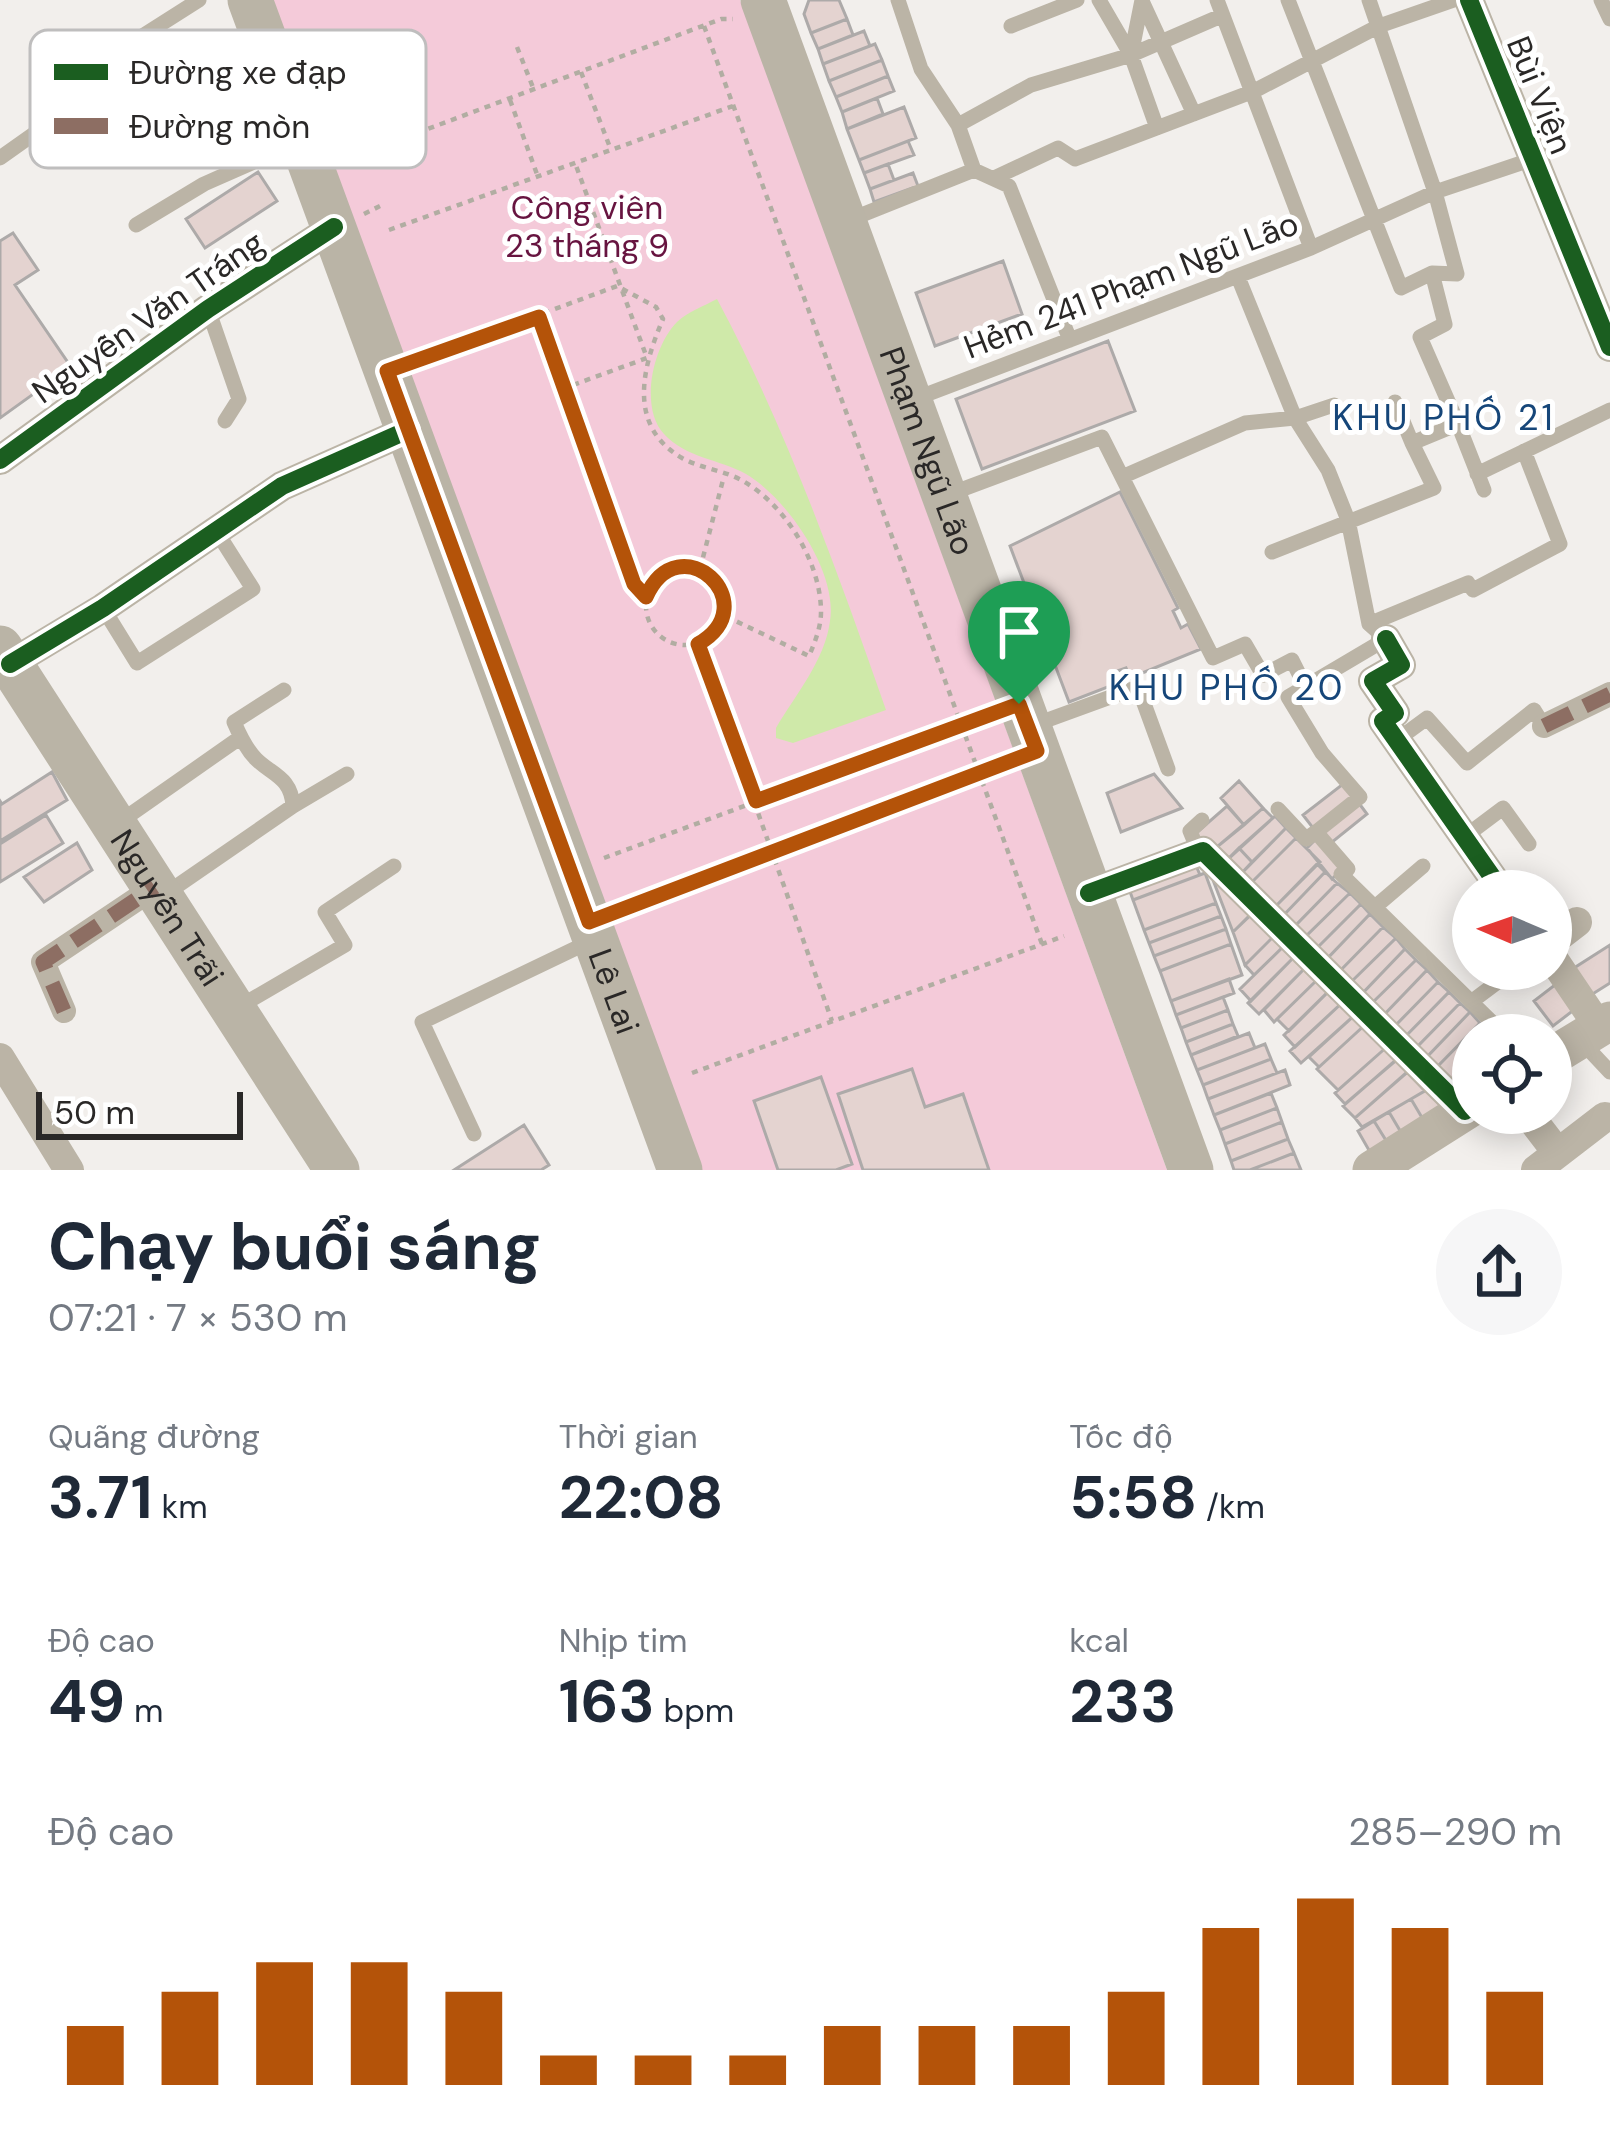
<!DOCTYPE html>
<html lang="vi">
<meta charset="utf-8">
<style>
:root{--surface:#fff;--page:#f6f6f7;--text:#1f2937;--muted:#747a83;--accent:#b45309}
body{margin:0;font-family:"DM Sans",sans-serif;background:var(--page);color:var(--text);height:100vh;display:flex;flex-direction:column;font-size:45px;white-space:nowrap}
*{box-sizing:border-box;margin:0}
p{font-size:39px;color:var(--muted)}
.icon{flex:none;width:66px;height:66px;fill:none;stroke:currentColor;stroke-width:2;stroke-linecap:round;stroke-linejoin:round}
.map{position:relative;height:1170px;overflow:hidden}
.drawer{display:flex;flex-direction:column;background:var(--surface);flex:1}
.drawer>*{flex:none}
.needle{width:78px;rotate:272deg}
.controls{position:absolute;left:1452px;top:870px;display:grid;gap:24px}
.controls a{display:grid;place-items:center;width:120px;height:120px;border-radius:50%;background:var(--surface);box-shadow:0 6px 30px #0003;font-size:60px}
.scale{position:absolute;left:36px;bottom:30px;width:207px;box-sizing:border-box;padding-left:12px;border:6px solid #2a2827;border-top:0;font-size:33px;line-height:42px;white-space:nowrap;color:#2a2827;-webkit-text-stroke:9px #fff;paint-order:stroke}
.pin{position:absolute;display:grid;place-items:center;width:102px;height:102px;color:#fff;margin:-123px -51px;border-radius:50% 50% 50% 0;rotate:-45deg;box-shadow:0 0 12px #0007}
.pin .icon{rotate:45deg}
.round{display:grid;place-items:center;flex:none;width:126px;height:126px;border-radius:63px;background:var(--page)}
.summary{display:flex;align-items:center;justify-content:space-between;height:204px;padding:0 48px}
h1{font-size:66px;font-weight:700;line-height:90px}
.figures{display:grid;grid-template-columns:repeat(3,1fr);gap:18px;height:204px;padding:12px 48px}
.figures div{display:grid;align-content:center}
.figures b{font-size:60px;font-weight:700}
.figures small{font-size:33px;font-weight:400}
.figures p{font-size:33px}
.chart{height:336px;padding:24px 48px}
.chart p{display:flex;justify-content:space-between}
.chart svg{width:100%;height:216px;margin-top:12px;stroke:var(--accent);stroke-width:6}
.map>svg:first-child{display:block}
.green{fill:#f4cad9}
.water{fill:#cfe9a9}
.building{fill:#e4d3d0;stroke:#adaaa9;stroke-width:3}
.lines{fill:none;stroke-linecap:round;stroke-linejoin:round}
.path{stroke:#b1ada2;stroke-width:4.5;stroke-dasharray:6 6;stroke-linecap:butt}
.service{stroke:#bbb4a6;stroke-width:15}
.pedestrian{stroke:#bbb4a6;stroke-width:24}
.minor{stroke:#bbb4a6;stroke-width:30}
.tertiary{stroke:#bbb4a6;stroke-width:39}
.secondary{stroke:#bab4a6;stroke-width:45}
.quiet{stroke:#8d6e63;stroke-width:15;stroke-dasharray:30 15;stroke-linecap:butt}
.cycleway-casing{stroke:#fff;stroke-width:26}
.cycleway{stroke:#1b5e20;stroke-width:18}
.route-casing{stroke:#fff;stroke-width:24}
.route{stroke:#b45309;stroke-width:15}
.labels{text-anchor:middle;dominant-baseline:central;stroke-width:10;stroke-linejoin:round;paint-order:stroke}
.street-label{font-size:33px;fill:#2a2827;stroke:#fff}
.park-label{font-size:33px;fill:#671440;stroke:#fff}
.neighbourhood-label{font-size:36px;letter-spacing:3px;fill:#164679;stroke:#fff}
.key{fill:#fff;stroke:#bfbebe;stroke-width:3}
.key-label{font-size:33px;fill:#2a2827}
</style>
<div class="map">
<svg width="1610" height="1170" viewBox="0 0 1610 1170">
<rect width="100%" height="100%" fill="#f2efec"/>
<!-- green -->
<path class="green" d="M268,0H740L1167,1170H700Z"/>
<!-- water -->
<path class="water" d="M717,299C787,430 837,570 886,710L793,743L776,738V728C796,694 825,660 830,621C838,572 787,498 746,474C719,459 686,458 664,434C639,407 653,346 677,322C687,312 704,306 717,299Z"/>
<!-- building -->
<path class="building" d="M809,0H839L847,19L811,33L804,14Z
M847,19L853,35L818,49L811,33Z
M864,31L870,46L823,64L818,49Z
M875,44L882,60L829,81L823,64Z
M882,60L888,76L836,97L829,81Z
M888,76L894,91L842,112L836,97Z
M877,98L883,114L847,129L842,112Z
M904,107L916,138L859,160L847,129Z
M908,141L914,155L864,173L859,160Z
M888,164L894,180L870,189L864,173Z
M258,172L277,201L205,248L186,219Z
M913,173L918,186L874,202L870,189Z
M13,233L38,270L15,285L71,367L0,418V241Z
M1003,261L1022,314L935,346L916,293Z
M1108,341L1135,411L982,469L956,399Z
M1120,492L1178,608L1173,611L1181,628L1188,624L1201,649L1130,678L1126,668L1109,674L1113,685L1069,702L1010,546Z
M52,772L67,800L0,841V801L2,804Z
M1154,774L1182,808L1121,832L1107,793Z
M1239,781L1263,808L1244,825L1221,798Z
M1343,784L1353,797L1313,828L1303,815Z
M1358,802L1367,814L1331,843L1321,831Z
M1227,806L1244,825L1212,851L1195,834Z
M1263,808L1273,818L1224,863L1212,851Z
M46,815L63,843L0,882V844Z
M1275,816L1286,828L1252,862L1239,848Z
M1286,828L1296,838L1247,887L1238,877Z
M1296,838L1320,862L1271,911L1247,887Z
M1317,838L1344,867L1332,879L1307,848Z
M77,843L92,870L44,902L24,877Z
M1239,848L1252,862L1238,877L1224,863Z
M1194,861L1200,875L1133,900L1128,886Z
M1317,864L1325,872L1280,919L1271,911Z
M1325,872L1337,883L1291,930L1280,919Z
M1205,873L1216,903L1144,930L1133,900Z
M1213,880L1252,913L1233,932Z
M1337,883L1350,893L1301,941L1291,930Z
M1350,893L1361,904L1313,952L1301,941Z
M1216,903L1221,916L1149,943L1144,930Z
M1361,904L1370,914L1323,963L1313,952Z
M1255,911L1277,933L1245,965L1233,932Z
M1370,914L1383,927L1336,975L1323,963Z
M1221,916L1226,929L1154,956L1149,943Z
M1383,927L1396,938L1347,986L1336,975Z
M1226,929L1231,944L1160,971L1154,956Z
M1277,933L1287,943L1254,975L1245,965Z
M1396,938L1405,949L1358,998L1347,986Z
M1287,943L1297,954L1251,1001L1240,989Z
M1231,944L1242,975L1171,1001L1160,971Z
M1610,945V983L1591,995L1574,968Z
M1405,949L1416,960L1368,1007L1358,998Z
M1297,954L1308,965L1259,1014L1248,1003Z
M1416,960L1427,970L1380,1019L1368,1007Z
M1308,965L1320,977L1274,1022L1264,1010Z
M1427,970L1438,982L1391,1030L1380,1019Z
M1320,977L1332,988L1289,1031L1277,1019Z
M1229,979L1234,993L1176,1015L1171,1001Z
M1560,981L1579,1006L1553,1026L1534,1001Z
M1438,982L1449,992L1402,1040L1391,1030Z
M1332,988L1344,1001L1295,1047L1284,1035Z
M1449,992L1460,1003L1413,1051L1402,1040Z
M1223,997L1228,1010L1181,1028L1176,1015Z
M1344,1001L1357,1013L1301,1063L1290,1051Z
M1460,1003L1470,1012L1423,1061L1413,1051Z
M1228,1010L1233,1024L1186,1042L1181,1028Z
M1470,1012L1480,1023L1433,1071L1423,1061Z
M1357,1013L1367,1023L1319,1067L1309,1057Z
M1367,1023L1389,1045L1338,1090L1317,1069Z
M1480,1023L1493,1035H1473V1066L1447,1086L1433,1071Z
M1233,1024L1238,1036L1191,1055L1186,1042Z
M1249,1033L1255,1048L1197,1070L1191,1055Z
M1265,1044L1271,1059L1203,1085L1197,1070Z
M1389,1045L1400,1057L1345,1104L1335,1093Z
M1398,1058L1410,1070L1355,1118L1343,1106Z
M1271,1059L1277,1073L1208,1099L1203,1085Z
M1473,1066V1087L1460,1095L1452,1082Z
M912,1069L925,1107L963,1094L989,1170H863L838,1094Z
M1285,1070L1290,1085L1214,1115L1208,1099Z
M1407,1072L1425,1091L1362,1127L1355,1118Z
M821,1077L852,1164L836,1170H778L754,1101Z
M1433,1086L1446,1108L1424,1121L1411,1099Z
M1271,1093L1277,1108L1220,1130L1214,1115Z
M1411,1099L1424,1121L1402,1134L1389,1112Z
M1277,1108L1282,1122L1225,1144L1220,1130Z
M1389,1112L1402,1134L1387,1142L1374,1121Z
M1374,1121L1387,1142L1370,1152L1358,1131Z
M1282,1122L1288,1139L1231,1161L1225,1144Z
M524,1125L549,1165L541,1170H454Z
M1288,1139L1294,1153L1250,1170H1234L1231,1161Z
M1294,1153L1301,1170H1250Z"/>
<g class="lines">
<!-- path -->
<path class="path" d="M704,26L1042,944
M517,47L534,90
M581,72L611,150
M510,100L538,177
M361,154L721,19H733
M364,214L380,206
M389,230L733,106
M539,317L634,584L647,597
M420,359L617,286L656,307L663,319C642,368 627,426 682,458C702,469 724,470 743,481C785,505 821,562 821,612C821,627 815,642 809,656L723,615
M562,389L647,358L575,163
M646 606a39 39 0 1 1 78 0a39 39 0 1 1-78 0Z
M700,569L724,476
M698,644L832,1021
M604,858L987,716
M621,909L1003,764
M692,1073L1064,936"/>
<!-- service -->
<path class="service" d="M898,0L921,69L958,125L974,170
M1099,0L1131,55
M1142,0L1131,55L1157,128
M1217,0L1311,248
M1288,0L1401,288L1432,273
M1369,0L1435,192L1457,274L1432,273L1445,324L1420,337L1458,424
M1601,0L1610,19
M1142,1L1194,114
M1011,26L1077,0
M103,61L199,0
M958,125L1031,85L1131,55L1221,16
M0,158L86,97
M994,178L1058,148L1075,159L1254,91L1379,26L1454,0
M849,220L974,170L1009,186L1070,340
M136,225L204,184L299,142
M1238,277L1295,418L1328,470L1348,520L1369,624L1386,639L1288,697L1322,753L1360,797L1316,832L1348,869L1341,874L1505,1035
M208,309L239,399L225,421
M912,400L1311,248L1435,192L1533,159
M1395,402L1412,443
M1477,474L1610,410
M1124,476L1245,423L1295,418L1334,405
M947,495L1102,437L1213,658L1245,644L1263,675L1292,660L1305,686
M1272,552L1434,488L1412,443L1458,424L1484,490
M103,608L137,663L253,589L215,529
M1369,624L1468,583L1473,590L1560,544L1524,451
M284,690L234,722C239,734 246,749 256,759C272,775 291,777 293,806
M1031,726L1138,687L1168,769
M1397,740L1427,718L1467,763L1534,710L1544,726
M1278,809L1306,839L1316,832
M121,821L241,737
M1463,838L1503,808L1529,844
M1199,853L1190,831L1202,820
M164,895L293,806L347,774
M1375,907L1423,866
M1471,1002L1515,969
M237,1008L345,945L325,912L394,866
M1579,1039L1610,1072
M474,1134L422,1022L593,940"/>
<!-- pedestrian -->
<path class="pedestrian" d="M1544,726L1610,694
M64,1011L43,962L155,887"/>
<!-- minor -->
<path class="minor" d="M1469,0L1610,347
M0,460L208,309L334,227
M1386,639L1401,665L1373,681L1395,713L1383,721L1502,891
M10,664L103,608L282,486L408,430
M1089,893L1203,851L1465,1111
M1551,942L1577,922
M1551,956L1599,1027
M0,1058L69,1170
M1527,1113L1557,1152
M1536,1170L1605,1117"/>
<!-- tertiary -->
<path class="tertiary" d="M1551,1057L1610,1021
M1372,1170L1473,1106"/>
<!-- secondary -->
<g class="secondary">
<path id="s1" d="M250,0L680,1170"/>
<path id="s2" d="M763,0L1191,1170"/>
<path id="s3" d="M0,648L337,1170"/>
</g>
<!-- quiet -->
<path class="quiet" d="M1544,726L1610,694
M64,1011L43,962L155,887"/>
<!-- cycleway casing -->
<g class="cycleway-casing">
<path id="cycleway" d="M1469,0L1610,347
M0,460L208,309L334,227
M1386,639L1401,665L1373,681L1395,713L1383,721L1502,891
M10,664L103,608L282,486L408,430
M1089,893L1203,851L1465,1111"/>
</g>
<!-- cycleway -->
<use href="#cycleway" class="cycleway"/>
</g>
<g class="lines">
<!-- route casing -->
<g class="route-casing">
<path id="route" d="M539,317L634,584L646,597C679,522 768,604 698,644L756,801L1019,704L1037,751L589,922L387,371Z"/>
</g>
<!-- route -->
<use href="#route" class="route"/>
</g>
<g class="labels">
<!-- street labels -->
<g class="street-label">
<text transform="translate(1540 95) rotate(68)">Bùi Viện</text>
<text transform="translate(1131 285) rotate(-21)">Hẻm 241 Phạm Ngũ Lão</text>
<text transform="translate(148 317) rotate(-35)">Nguyễn Văn Tráng</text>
<text stroke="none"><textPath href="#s2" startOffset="480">Phạm Ngũ Lão</textPath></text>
<text stroke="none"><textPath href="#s3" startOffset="309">Nguyễn Trãi</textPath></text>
<text stroke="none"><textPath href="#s1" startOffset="1056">Lê Lai</textPath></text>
</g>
<!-- park labels -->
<g class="park-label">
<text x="587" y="207">Công viên<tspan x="587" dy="38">23 tháng 9</tspan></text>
</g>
<!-- neighbourhood labels -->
<g class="neighbourhood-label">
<text x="1444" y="417">KHU PHỐ 21</text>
<text x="1227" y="687">KHU PHỐ 20</text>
</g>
</g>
<!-- legend -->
<rect x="30" y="30" width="396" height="138" rx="18" class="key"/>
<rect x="54" y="64" width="54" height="16" fill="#1b5e20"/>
<rect x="54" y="118" width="54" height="16" fill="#8d6e63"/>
<g class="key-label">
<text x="129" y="84">Đường xe đạp</text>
<text x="129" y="138">Đường mòn</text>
</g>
</svg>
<div class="controls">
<a><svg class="needle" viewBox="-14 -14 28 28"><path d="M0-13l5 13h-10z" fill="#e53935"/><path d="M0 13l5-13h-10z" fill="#747a83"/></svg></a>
<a><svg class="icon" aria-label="locate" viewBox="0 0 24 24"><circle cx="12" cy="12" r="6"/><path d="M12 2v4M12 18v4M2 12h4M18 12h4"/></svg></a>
</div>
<div class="scale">50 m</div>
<div class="pin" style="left:1019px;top:704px;background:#1e9e55"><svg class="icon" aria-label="arrive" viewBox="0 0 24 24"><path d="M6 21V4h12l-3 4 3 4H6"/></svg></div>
</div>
<section class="drawer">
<div class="summary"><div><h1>Chạy buổi sáng</h1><p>07:21 · 7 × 530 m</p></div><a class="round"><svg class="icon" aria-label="share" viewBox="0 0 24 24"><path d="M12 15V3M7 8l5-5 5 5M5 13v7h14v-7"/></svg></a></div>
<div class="figures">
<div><p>Quãng đường</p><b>3.71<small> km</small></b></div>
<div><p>Thời gian</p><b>22:08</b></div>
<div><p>Tốc độ</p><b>5:58<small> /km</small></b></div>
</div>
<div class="figures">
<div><p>Độ cao</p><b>49<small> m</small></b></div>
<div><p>Nhịp tim</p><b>163<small> bpm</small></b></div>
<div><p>kcal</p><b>233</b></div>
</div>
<div class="chart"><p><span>Độ cao</span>285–290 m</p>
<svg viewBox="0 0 160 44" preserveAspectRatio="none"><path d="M5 44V32M15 44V25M25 44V19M35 44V19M45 44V25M55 44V38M65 44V38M75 44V38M85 44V32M95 44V32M105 44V32M115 44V25M125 44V12M135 44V6M145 44V12M155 44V25"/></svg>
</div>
</section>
